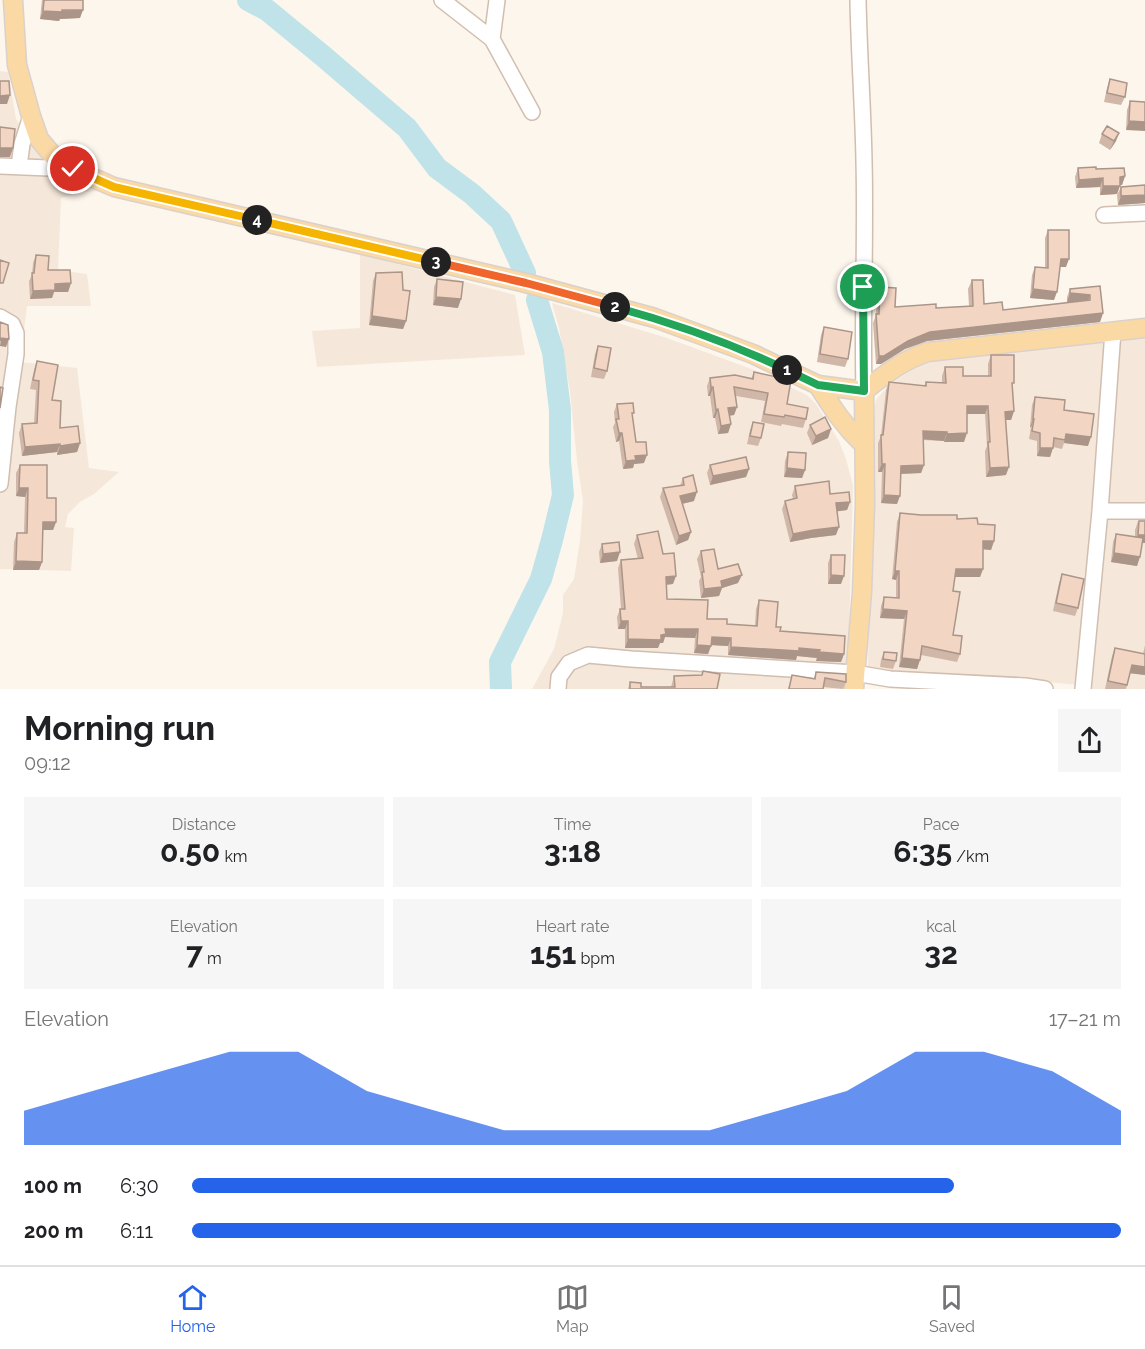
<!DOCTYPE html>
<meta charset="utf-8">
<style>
:root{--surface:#fff;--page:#f6f6f6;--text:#202124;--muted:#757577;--line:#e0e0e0;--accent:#2563eb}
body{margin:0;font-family:Raleway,sans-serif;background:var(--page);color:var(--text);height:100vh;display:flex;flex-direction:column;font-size:22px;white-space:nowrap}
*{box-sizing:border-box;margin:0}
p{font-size:20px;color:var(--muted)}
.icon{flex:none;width:33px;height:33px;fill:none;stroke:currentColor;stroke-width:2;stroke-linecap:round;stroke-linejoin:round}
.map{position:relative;height:689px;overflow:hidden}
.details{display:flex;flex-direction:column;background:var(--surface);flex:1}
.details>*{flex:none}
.pin{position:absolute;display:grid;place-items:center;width:51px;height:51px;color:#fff;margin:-26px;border:3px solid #fff;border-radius:50%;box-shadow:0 2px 6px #0007}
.km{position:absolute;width:30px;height:30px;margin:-15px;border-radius:50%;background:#222;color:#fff;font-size:16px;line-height:30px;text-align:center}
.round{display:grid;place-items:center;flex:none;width:63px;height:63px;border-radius:0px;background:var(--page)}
.headline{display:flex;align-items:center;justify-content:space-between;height:102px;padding:0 24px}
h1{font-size:33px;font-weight:700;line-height:45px}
.metrics{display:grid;grid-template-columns:repeat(3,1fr);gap:9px;height:102px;padding:6px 24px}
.metrics div{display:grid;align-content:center;border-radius:0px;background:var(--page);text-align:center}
.metrics b{font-size:30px;font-weight:700}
.metrics small{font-size:16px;font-weight:400}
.metrics p{font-size:16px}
.chart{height:168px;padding:12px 24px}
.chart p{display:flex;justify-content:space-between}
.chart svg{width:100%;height:108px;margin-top:6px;fill:var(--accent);opacity:.7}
ul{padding:0 24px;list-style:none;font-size:20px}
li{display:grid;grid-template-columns:96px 72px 1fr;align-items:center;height:45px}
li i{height:15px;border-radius:8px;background:var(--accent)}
.tab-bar{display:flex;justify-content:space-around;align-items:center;height:84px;border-top:2px solid var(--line);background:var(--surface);font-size:16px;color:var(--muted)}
.tab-bar a{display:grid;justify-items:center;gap:3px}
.tab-bar .selected{color:var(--accent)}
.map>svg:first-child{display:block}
.residential{fill:#f5e8da}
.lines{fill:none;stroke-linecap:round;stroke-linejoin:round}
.river{stroke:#bfe3e8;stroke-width:22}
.minor-casing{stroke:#d1beb0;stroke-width:18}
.major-casing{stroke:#dad1cd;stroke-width:21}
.minor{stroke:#fff;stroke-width:15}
.major{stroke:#fbd9a5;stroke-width:18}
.wall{fill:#d1b7a8}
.shaded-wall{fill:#aa9588}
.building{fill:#f3d5c3;stroke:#aa9588;stroke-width:1.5}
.split-1-casing{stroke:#fff;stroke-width:12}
.split-2-casing{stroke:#fff;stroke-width:12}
.split-3-casing{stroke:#fff;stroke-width:12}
.split-4-casing{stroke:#fff;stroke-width:12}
.split-5-casing{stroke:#fff;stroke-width:12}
.split-1{stroke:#22a559;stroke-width:8}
.split-2{stroke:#22a559;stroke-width:8}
.split-3{stroke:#f0652b;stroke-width:8}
.split-4{stroke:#f5b400;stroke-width:8}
.split-5{stroke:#f5b400;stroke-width:8}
</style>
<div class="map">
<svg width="1145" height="689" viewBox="0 0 1145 689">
<rect width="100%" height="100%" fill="#fdf6ec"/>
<!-- residential -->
<path class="residential" d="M0,71L8,72L16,119L36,151L76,181L104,191L80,192L61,198L58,270L87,274L91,306H27L20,362L77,368L89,468L119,472L94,494L80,502L68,514L65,527L74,528L71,571L0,569Z
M360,254L515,295L525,355L317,367L312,331L360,328Z
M552,303L667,338L757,371L807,395L816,404L839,441L846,459L853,485L849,636L846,689H532L554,649L563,613V595L574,579L580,541L583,501L577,461L570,391L559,328Z
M1145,337V689H1091V686L991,677L868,669L870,427L876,400L888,386L920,364L1006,350Z"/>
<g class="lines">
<!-- river -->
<path class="river" d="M248,0L267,10L323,56L407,128L437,168L472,194L501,221L525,273
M501,689L500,662L541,579L552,540L563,495L560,461V410L553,352L537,300"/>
<!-- minor casing -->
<g class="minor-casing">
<path id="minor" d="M442,0L492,39L532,112
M858,0C859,54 863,107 864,161C866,238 862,314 864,391
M492,39L497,0
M0,166L73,169
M19,166L22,144L31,116
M1104,215L1145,213
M0,317L12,324L16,333V354L8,407L0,484
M1100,511H1145
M558,689L559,677L569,663L588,655L631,659L855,673L890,679L1025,686L1045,689
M1083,689L1100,511L1113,331"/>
</g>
<!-- major casing -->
<g class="major-casing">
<path id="major" d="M13,0L17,65L31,116L39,139L55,158L73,169L114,187L526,283L655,318L753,354L818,385L864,391C883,376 904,359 928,352L1145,328
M818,385C833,409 844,426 864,445
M854,689L862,592L865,504L864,391"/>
</g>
<!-- minor -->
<use href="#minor" class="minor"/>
<!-- major -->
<use href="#major" class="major"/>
</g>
<!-- wall -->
<path class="wall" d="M42,0H83L80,18L60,19L59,21L40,19Z
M1110,79L1125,97L1121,105L1104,102L1107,88Z
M1130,101L1145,102L1126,130L1127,110Z
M1102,134L1116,141L1110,150L1099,143Z
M1078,168L1096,169L1125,176L1122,185H1120L1117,194L1100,195V187L1076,188L1075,177Z
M65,170L72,183L69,191L60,189Z
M1145,185V203L1118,205L1117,195L1121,187Z
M1048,230L1066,267H1060L1054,300L1030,298L1032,275L1035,267L1045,268V238Z
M36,255L48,270L71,283L68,292H54L52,298L30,299L29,281L32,275L33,263Z
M376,273L403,290L406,321L403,329L369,325L373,281Z
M437,279L458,308L433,305L434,287Z
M972,280L984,304L1003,310L1072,302H1067V297L1070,289L1100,286L1103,313L1100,322L927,341L905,349L881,364H876L873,323L876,315L877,295L880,287L895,307L936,308L969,306L968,289Z
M824,327L848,359L845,367L817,362L821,335Z
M598,346L607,371L604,379L591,377L595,354Z
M991,355L1012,387L1014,411L1011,420H1006V475L986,477L985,451L987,446L985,414H967L964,442H944V441L923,440L924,465L921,473L901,474L897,504L881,503L882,472H878V443L881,436L886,390L889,382L924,386L926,382L942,383V376L945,367L963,376H988V364Z
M37,361L52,400L60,428L80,443L77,452L57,455V452L22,456L19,433L22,424L34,423L36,390L30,389L34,370Z
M754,372L787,404L806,419L803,428L782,424L781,426L761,422L765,401L736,396L737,407L734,415L729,416L731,424L728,433L718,434L715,418H713L710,396H708L707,386L710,378L751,379Z
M1035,397L1064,410L1088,446L1064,443L1062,449L1053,447L1050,457L1037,456V441L1029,439L1031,427H1030L1032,405Z
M617,404L632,417L636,442L644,463L634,464L633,468L623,469L619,441L616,442L613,427L615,423L614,412Z
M753,422L761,438L758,446L747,444L750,430Z
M810,425L831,429L828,438L812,445L807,433Z
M788,452L805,470L802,478L784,477L785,461Z
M20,465L47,498L56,522L53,530H43L42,562L39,570H13L14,542L17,533H24L25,497L16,496V473Z
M710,465L749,469L746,477L710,485L707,473Z
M683,478L694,501L682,504L691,532L688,540L676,545L660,497L663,488L680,486Z
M795,486L830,494L850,502L847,510L837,511L836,535L811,538L790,542L782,509L785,501L793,499L792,495Z
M900,513L957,519L978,524L994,541L991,550L983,549V569L980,577H955L953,591V635L960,654L957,662L921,655L917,669L899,667L904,619L880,618L881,606L884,597L896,598V580L892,579L897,522Z
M1138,521L1142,543L1137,566L1111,562L1113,542L1116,534L1135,537V530Z
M637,535L663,554L673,584L666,585L667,599L707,619L727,624L755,626L756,609L759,600L776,627L780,631L844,654L841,662L816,661L817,658L797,656L796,660L728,655V646L711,645L708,654L694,653L695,638L665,637L663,643H660L658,648H625V629H618L617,617L620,609H621L618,568L621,560L638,559L634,544Z
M602,544L617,561L600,563L599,552Z
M701,551L718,569L738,583L722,588L719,596L701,598L699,581L701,577L697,559Z
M831,555L841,584H828V563Z
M1062,574L1078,608L1075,616L1053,611L1059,583Z
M1145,645V675L1130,673L1126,689H1105L1112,656L1115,648L1143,654Z
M884,652L896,661L893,669L880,667L881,660Z
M703,671L717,689H628L630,682L641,687H671L674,676L702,675Z
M816,672L846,682L843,689L823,687V689H788L792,675L814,678Z"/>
<!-- shaded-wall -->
<path class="shaded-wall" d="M83,10L80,18L60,19L59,21L40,19L43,11Z
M10,95L7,104H0V96Z
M1129,121L1145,122V131L1126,130Z
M1119,133L1116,141L1110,150L1114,141Z
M0,148H13L10,157H0Z
M1125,176L1122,185H1117L1120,177Z
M1103,178L1100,187L1076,188L1079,180Z
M1103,186H1120L1117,194L1100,195Z
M1145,195V203L1118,205L1121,196Z
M1061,259H1069L1066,267H1058Z
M71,283L68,292H54L52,298L30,299L33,291L55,284Z
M1033,289L1057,292L1054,300L1030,298Z
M1070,293L1090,295L1087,304L1067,302Z
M436,297L461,299L458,308L433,305Z
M1103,313L1100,322L927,341L905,349L881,364H876L879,356L908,341L930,332Z
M372,316L406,321L403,329L369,325Z
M1,338L9,339L6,347L0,346Z
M711,387H713L710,396H708Z
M967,406H988L985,414H964Z
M737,407L734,415L725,416L728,408Z
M718,409L715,418H713L716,410Z
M1014,411L1011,420H1002L1005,412Z
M1033,419H1034L1031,427H1030Z
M731,424L728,433L718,434L721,426Z
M831,429L828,438L812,445L816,436Z
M923,431L947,432L944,441L920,439Z
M619,433H622L619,441L616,442Z
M967,433L964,442H944L947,434Z
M1066,434L1091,437L1088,446L1064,443Z
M80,443L77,452L57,455L60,446Z
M60,444L57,452L22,456L25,447Z
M1040,448H1053L1050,457L1037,456Z
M647,455L644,463L634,464L633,468L623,469L626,461L635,456Z
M882,464H885L882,472H878Z
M924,465L921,473L898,474L901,466Z
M1009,467L1006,475L986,477L990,468Z
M787,468L805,470L802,478L784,477Z
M749,469L746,477L710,485L713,476Z
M19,488H28L25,497L16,496Z
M697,492L694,501L677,505L680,496Z
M884,495L900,496L897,504L881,503Z
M850,502L847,510L833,512L836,503Z
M43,522H56L53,530H40Z
M839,527L836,535L811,538L790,542L793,534L814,530Z
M691,532L688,540L676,545L679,536Z
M1138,535H1145V543H1135Z
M983,541H994L991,550L980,549Z
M620,552L617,561L600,563L603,554Z
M1114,553L1140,557L1137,566L1111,562Z
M16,561L42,562L39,570H13Z
M956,569H983L980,577H953Z
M895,571H899L896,580L892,579Z
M742,575L738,583L722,588L719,596L701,598L704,589L721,581Z
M831,575L844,576L841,584H828Z
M676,576L673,584L662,585L666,577Z
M883,609L907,611L904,619L880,618Z
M621,621H628L625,629H618Z
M665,629H698L695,638L665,637L663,643H660L658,648H625L628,639L661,635Z
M712,637L731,638L728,646L709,645Z
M697,645L711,646L708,654L694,653Z
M731,647L799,648L820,650L817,658L797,656L796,660L728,655Z
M819,652L844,654L841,662L816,661Z
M902,658L920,660L917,669L899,667Z
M1132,665L1145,667V675L1128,673Z"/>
<!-- building -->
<path class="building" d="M44,0H83V10H62V12L43,11Z
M1110,79L1127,83L1125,97L1107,93Z
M0,81H9L10,95L0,96Z
M1130,101L1145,102V122L1129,121Z
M1107,126L1119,133L1114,141L1102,134Z
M0,127L15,129L13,148H0Z
M1096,167V169L1124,168L1125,176L1120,177V186H1103V178L1079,180L1078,168Z
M65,170L75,173L72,183L63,181Z
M1145,185V195L1121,196V187Z
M1048,230H1069V259H1061L1057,292L1033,289L1035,267L1048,268Z
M36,255L49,256L48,270H70L71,283L55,284V290L33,291L32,273H34Z
M0,260L9,263L3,283H0Z
M402,272L403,290L410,291L406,321L372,316L376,273Z
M437,279L463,282L461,299L436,297Z
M972,280H983L984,304L1002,302L1003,310L1090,300V295L1070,293V289L1100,286L1103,313L930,332L908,341L884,356H879L876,314H879L880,287L896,288L895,307L936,304V308L973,306Z
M0,322L8,325L9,339L1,338L0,341Z
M824,327L852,332L848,359L820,354Z
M598,346L611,348L607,371L594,368Z
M991,355H1014V383H1012L1014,411L1005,412L1009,467L990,468L988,442H990L988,406H967V433L947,434V432L923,431L924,465L901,466L900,496L884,495L885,464H882L881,435H883L889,382L926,386V382L946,383L945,367H963V376H991Z
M37,361L58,365L52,400L61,401L60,428L78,426L80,443L60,446V444L25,447L22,424L37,423L39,381L33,380Z
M754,372L791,380L787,404L808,408L806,419L785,415L784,417L764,414L768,393L734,387L737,407L728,408L731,424L721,426L718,409L716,410L713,387H711L710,378L735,375L753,379Z
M0,387L3,388L0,408Z
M1035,397L1065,400L1064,410L1094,414L1091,437L1066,434L1065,440L1054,438L1053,448H1040V433L1032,431L1034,419H1033Z
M633,403L634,413H632L636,442H646L647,455L635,456L636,460L626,461L622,433H619L616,419H619L617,404Z
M825,417L831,429L816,436L810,425Z
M753,422L764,424L761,438L750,436Z
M788,452L806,453L805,470L787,468Z
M746,457L749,469L713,476L710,465Z
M20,465H47V498H56V522H43L42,562L16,561L17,533H27L28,488H19Z
M693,475L697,492L680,496L691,532L679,536L663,488L684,485L683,478Z
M829,481L830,494L849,492L850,502L836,503L839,527L814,530L793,534L785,501L797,498L795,486Z
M900,513L921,515H957V519L977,518L978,524L995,525L994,541H983V569H956L953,591L960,592L953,635L962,636L960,654L922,646L920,660L902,658L907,611L883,609L884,597L899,598V571H895Z
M1139,521H1145V535H1138Z
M658,531L663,554L674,553L676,576L666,577L667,599L708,600L707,619H727V624L757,626L759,600L778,602L776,627H781L780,631L845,636L844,654L819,652L820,650L799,648V651L731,647V638L712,637L711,646L697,645L698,629H665L666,634L661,635V640L628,639V621H621L620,609H625L621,560L643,558L637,535Z
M1116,534L1143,538L1140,557L1114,553Z
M619,542L620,552L603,554L602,544Z
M714,549L718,569L738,564L742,575L721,581L722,587L704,589L702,572H704L701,551Z
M831,555H845L844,576L831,575Z
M1062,574L1084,579L1078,608L1056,603Z
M1115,648L1145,654V667L1132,665L1127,685L1108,681Z
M884,652L897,653L896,661L883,659Z
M703,671L720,674L717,689H630V682L641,683V687H675L674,676L702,675Z
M816,672L846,674V682L825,678L823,689H789L792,675L815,679Z"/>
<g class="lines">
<!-- split-1 casing -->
<g class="split-1-casing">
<path id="split-1" d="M787,370L818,385L864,391L863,287"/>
</g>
<!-- split-2 casing -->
<g class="split-2-casing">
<path id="split-2" d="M615,307C674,323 732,344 787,370"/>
</g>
<!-- split-3 casing -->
<g class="split-3-casing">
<path id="split-3" d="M436,262L526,283L615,307"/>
</g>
<!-- split-4 casing -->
<g class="split-4-casing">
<path id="split-4" d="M257,220L436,262"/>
</g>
<!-- split-5 casing -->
<g class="split-5-casing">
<path id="split-5" d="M73,169L114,187L257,220"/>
</g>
<!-- split-1 -->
<use href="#split-1" class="split-1"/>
<!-- split-2 -->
<use href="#split-2" class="split-2"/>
<!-- split-3 -->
<use href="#split-3" class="split-3"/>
<!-- split-4 -->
<use href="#split-4" class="split-4"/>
<!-- split-5 -->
<use href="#split-5" class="split-5"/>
</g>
</svg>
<div class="pin" style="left:863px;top:287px;background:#1e9e55"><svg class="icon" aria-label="arrive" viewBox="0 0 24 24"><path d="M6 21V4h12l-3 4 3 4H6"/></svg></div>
<div class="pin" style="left:73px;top:169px;background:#d93025"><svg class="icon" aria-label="check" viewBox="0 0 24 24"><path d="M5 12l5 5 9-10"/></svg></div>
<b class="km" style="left:787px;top:370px">1</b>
<b class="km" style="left:615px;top:307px">2</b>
<b class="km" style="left:436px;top:262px">3</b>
<b class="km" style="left:257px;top:220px">4</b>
</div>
<section class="details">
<div class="headline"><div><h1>Morning run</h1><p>09:12</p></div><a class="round"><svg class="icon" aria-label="share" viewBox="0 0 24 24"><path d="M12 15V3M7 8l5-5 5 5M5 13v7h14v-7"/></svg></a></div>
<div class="metrics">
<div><p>Distance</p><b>0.50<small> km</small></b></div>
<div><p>Time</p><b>3:18</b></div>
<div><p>Pace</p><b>6:35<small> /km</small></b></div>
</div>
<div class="metrics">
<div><p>Elevation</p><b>7<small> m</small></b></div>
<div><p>Heart rate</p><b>151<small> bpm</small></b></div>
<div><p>kcal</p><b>32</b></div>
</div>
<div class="chart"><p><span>Elevation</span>17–21 m</p>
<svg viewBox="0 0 160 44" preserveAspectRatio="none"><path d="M0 44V30L10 22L20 14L30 6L40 6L50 22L60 30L70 38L80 38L90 38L100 38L110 30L120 22L130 6L140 6L150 14L160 30V44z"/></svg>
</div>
<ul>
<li><b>100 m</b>6:30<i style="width:82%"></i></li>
<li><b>200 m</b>6:11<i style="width:100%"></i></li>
</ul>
</section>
<nav class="tab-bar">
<a class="selected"><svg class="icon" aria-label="home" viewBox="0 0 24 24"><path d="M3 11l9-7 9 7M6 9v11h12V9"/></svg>Home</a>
<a><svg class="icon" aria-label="map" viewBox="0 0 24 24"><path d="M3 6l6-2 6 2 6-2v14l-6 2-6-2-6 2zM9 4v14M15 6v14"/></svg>Map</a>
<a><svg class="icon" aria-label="saved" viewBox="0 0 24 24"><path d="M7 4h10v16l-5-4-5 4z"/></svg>Saved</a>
</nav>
